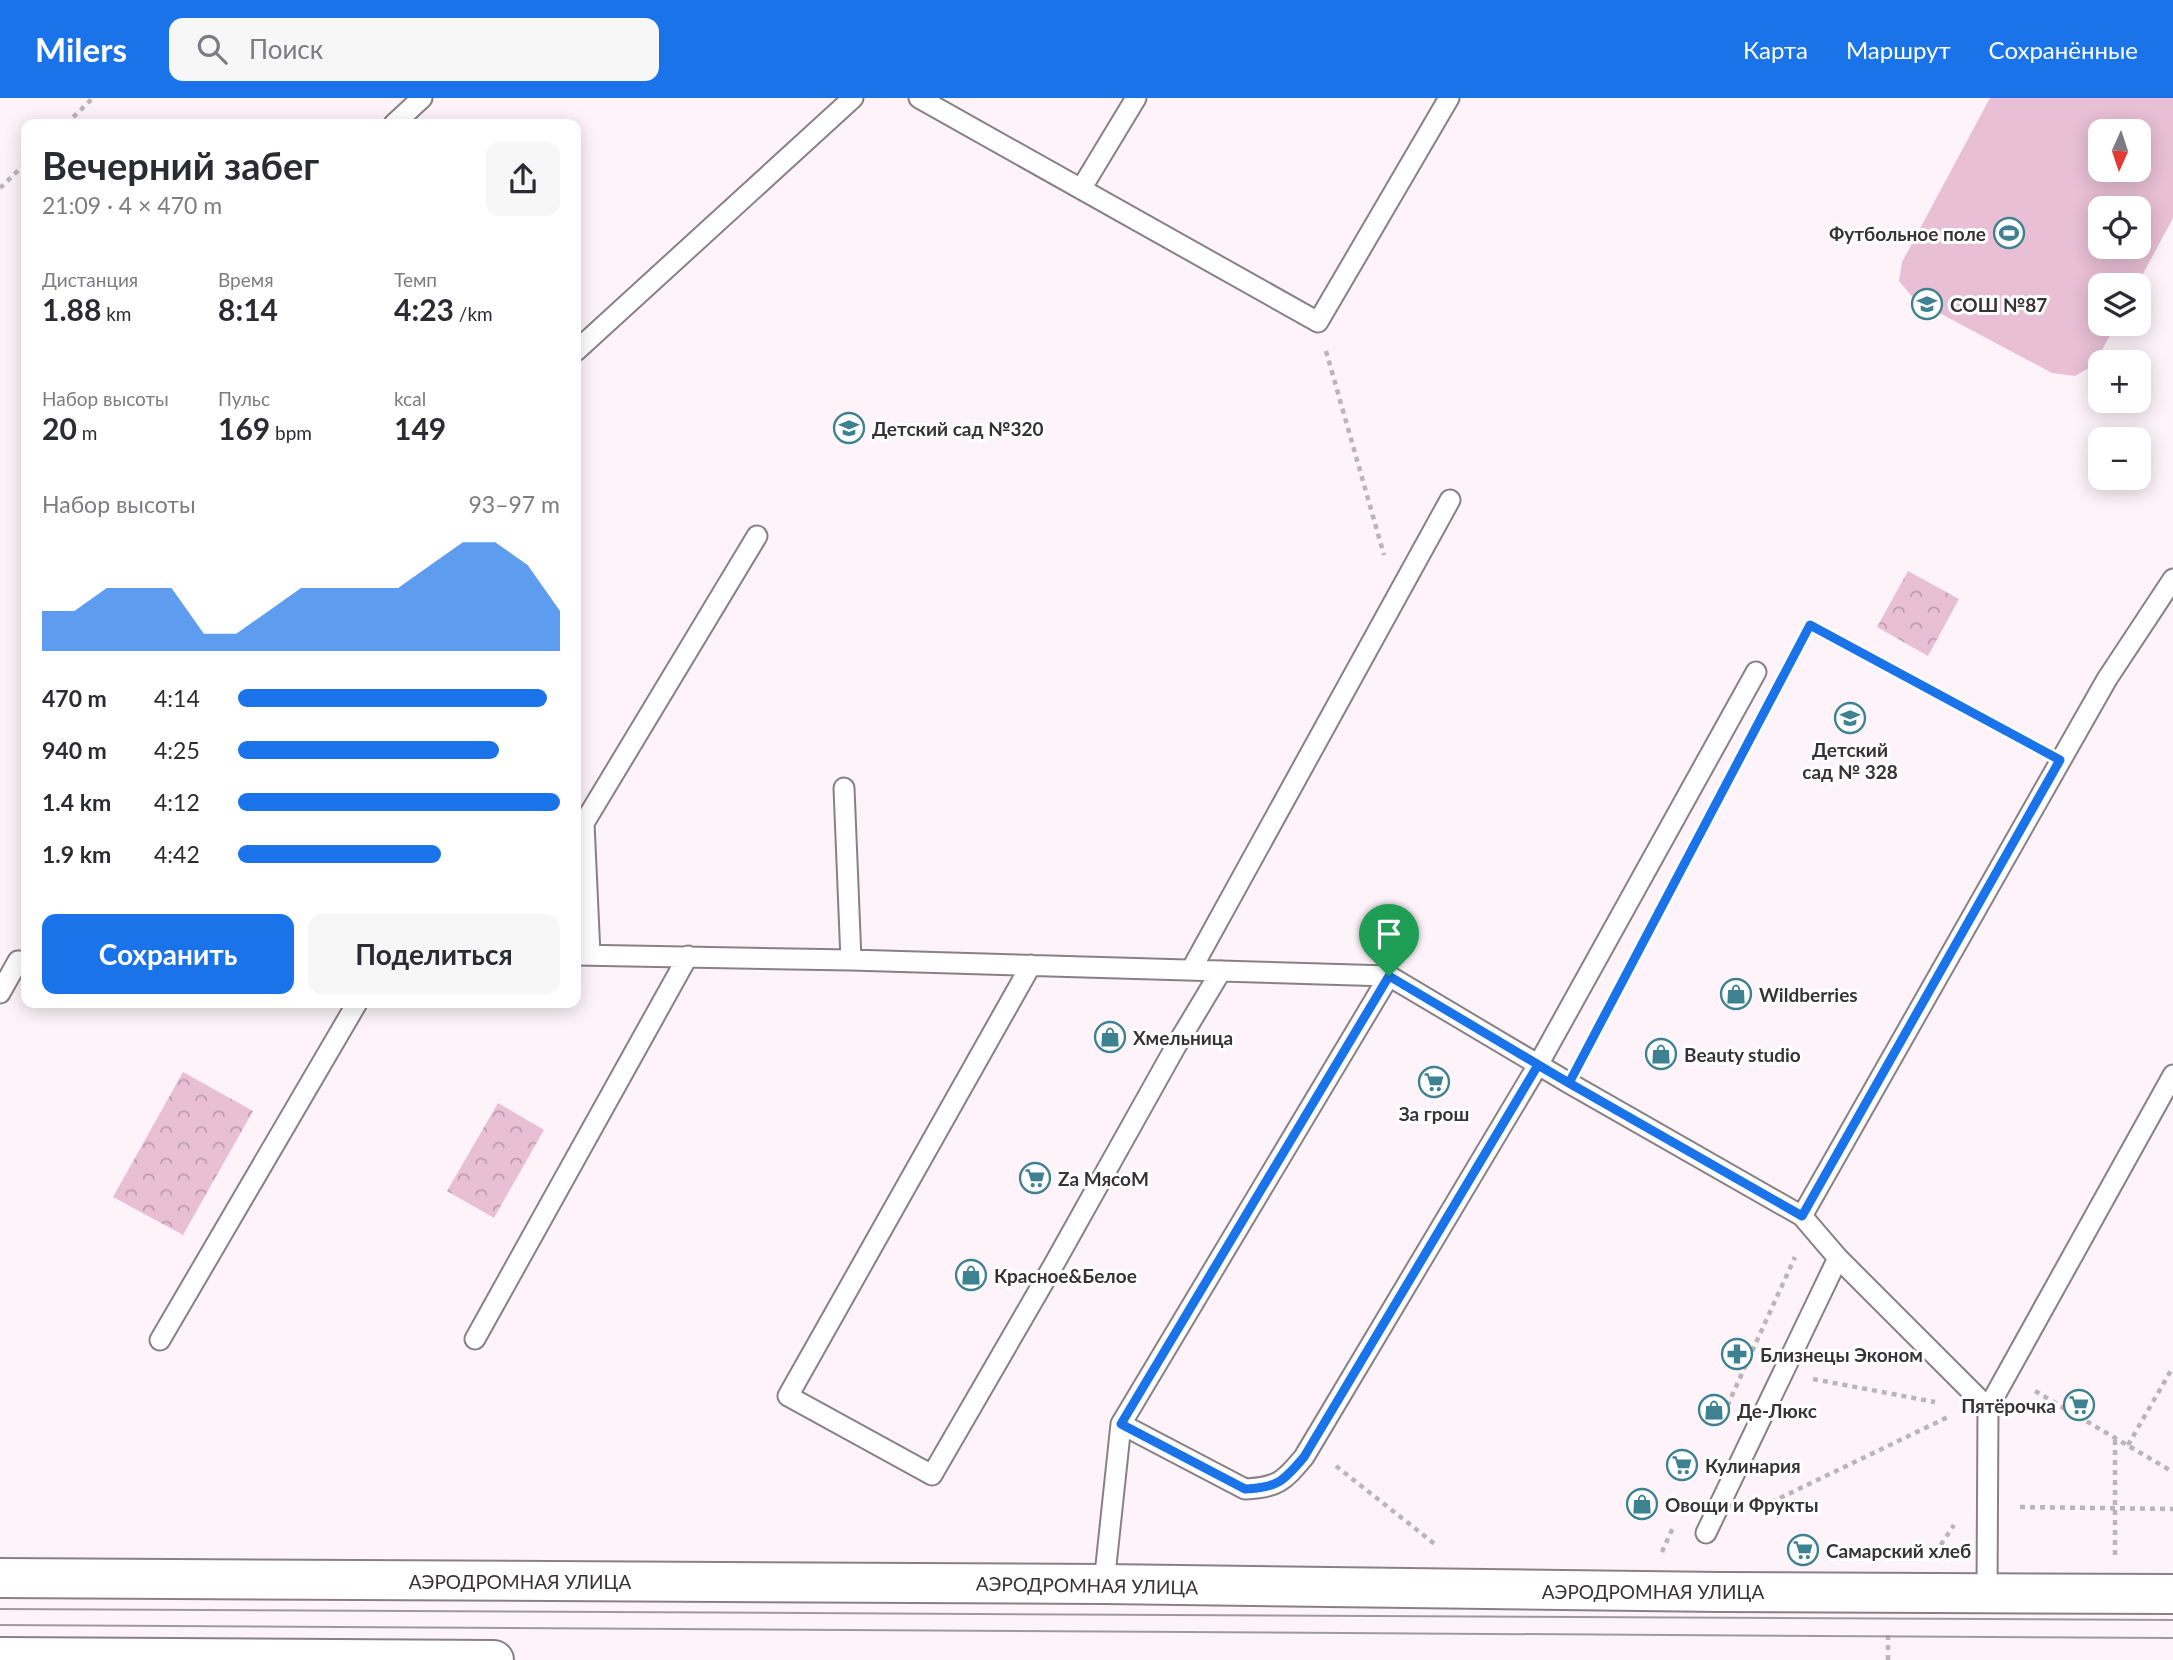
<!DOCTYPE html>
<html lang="ru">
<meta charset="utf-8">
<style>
:root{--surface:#fff;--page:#f7f7f7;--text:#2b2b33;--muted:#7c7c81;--accent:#1a73e8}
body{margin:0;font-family:Lato,sans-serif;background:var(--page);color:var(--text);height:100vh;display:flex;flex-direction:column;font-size:26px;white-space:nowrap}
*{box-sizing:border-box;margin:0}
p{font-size:23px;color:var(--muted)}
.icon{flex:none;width:38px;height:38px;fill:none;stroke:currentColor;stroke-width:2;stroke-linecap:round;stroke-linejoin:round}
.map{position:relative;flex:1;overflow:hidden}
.drawer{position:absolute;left:21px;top:21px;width:560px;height:889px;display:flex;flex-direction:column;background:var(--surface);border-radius:14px;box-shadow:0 4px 18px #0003}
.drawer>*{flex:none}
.needle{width:46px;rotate:183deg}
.controls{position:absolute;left:2088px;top:21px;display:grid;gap:14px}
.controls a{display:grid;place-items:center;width:63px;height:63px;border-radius:14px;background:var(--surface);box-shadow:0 4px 18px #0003;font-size:35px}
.pin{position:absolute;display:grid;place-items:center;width:60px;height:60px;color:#fff;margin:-72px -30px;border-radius:50% 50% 50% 0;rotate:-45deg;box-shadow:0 0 7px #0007}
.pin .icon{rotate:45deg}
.round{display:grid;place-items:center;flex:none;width:74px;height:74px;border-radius:14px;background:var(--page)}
.summary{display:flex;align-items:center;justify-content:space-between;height:119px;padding:0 21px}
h1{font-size:38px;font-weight:700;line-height:52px}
.metrics{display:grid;grid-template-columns:repeat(3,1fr);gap:10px;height:119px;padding:7px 21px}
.metrics div{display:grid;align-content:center}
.metrics b{font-size:30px;font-weight:700}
.metrics small{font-size:19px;font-weight:400}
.metrics p{font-size:19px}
.chart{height:196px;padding:14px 21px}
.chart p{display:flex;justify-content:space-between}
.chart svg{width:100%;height:126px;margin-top:7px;fill:var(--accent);opacity:.7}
.button{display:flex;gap:14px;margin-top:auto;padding:14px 21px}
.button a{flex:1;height:80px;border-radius:14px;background:var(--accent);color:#fff;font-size:28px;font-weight:700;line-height:80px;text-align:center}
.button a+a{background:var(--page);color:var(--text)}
ul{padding:0 21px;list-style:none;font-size:23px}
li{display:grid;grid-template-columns:112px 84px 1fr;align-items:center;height:52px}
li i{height:18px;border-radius:9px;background:var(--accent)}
header{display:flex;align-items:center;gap:42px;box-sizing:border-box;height:98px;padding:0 35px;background:var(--accent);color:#fff}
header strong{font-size:33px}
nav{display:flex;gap:38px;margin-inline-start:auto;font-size:24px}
.search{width:490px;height:63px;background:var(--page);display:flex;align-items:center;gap:18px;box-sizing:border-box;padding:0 24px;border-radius:14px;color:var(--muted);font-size:26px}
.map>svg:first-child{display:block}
.park{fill:url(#park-crowns)}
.pitch{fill:#e8bfd5;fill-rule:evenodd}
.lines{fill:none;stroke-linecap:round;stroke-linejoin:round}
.lane-casing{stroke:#898085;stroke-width:23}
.secondary-casing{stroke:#898085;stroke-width:42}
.path{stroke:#bcb4b8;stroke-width:4.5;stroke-dasharray:5 5;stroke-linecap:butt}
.lane{stroke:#fff;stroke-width:19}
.secondary{stroke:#fff;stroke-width:38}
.tram{stroke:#a0999c;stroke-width:2}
.route-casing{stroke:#fff;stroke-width:14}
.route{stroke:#1a73e8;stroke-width:9}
.labels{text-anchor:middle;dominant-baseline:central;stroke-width:6;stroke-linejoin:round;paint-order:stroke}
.poi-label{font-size:19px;font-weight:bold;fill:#373335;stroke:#fff;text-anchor:start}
.street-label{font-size:19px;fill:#373335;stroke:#fff}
</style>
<header>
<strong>Milers</strong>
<div class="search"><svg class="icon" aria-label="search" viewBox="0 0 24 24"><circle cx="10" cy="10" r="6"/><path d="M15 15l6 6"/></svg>Поиск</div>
<nav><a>Карта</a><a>Маршрут</a><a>Сохранённые</a></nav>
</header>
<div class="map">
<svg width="2173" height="1562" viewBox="0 0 2173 1562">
<defs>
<pattern id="park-crowns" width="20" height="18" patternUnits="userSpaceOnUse" patternTransform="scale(1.75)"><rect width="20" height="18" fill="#e8bfd5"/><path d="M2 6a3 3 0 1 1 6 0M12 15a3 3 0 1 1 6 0" fill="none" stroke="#bd9cae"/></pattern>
</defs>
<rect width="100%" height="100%" fill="#fdf3f8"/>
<!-- park -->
<path class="park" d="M1908,473L1959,501L1928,558L1877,529Z
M183,974L253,1013L183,1137L113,1099Z
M498,1005L544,1032L494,1120L447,1093Z"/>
<!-- pitch -->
<path class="pitch" d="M1990,0H2173V120L2137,187H2100V226H2116L2094,267L2075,278L2052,275L1915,202L1899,183L1902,164ZM2100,33H2138V72H2100ZM2100,110H2138V149H2100Z"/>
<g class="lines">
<!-- lane casing -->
<g class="lane-casing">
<path id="lane" d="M919,0L1318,224L1449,0
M394,26L422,0
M1081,91L1136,0
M576,253L853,0
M844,690L851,862
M576,857L851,862L1389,878L1569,985L1802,1118L1838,1160L1988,1310
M590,857L584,725L757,438
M1031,867L788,1298L932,1377L1053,1168L1176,948L1221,873
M1191,872L1450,402
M0,895L18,863H26
M1802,1118L2107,581L2173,481
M475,1241L688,858
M160,1242L357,905
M1121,1326L1245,1391C1277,1390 1284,1383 1304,1359L1538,967L1756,574
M1706,1435L1838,1160
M1104,1486L1121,1326L1389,878
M1987,1495L1988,1310L2173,977"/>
</g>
<!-- secondary casing -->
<g class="secondary-casing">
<path id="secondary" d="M0,1480L1104,1486L1720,1494L2173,1496
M0,1559L494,1562"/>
</g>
<!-- path -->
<path class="path" d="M66,26L93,0
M0,90L26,65
M1326,253L1384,457
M1788,570L1810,527L2035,648
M1813,1281L1935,1304
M2035,1293L2173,1374
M1719,1326L1795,1159
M2128,1347L2173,1269
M1336,1368L1436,1447
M2020,1409L2173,1411
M1753,1413L1950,1318
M1933,1452L1938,1451L1954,1427
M1662,1454L1674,1427
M2115,1457V1340
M1888,1562V1535"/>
<!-- lane -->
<use href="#lane" class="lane"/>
<!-- secondary -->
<use href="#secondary" class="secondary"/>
<!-- tram -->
<path class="tram" d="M0,1511L2173,1522
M0,1527L2173,1540"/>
</g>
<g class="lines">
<!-- route casing -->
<g class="route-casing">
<path id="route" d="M1389,878L1121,1326L1245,1391C1277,1390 1284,1383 1304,1359L1538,967L1569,985L1802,1118L2060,662L1810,527L1569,985L1389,878"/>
</g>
<!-- route -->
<use href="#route" class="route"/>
</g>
<!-- icons -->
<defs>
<g id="stadium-ring" transform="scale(1.575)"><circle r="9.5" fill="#fff" stroke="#3e8191" stroke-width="1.5"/><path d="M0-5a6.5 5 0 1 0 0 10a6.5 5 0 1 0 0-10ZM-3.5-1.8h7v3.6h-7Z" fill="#3e8191"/></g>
<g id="school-ring" transform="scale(1.575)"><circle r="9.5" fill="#fff" stroke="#3e8191" stroke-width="1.5"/><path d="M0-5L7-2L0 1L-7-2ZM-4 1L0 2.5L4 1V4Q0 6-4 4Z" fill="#3e8191"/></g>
<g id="shop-ring" transform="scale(1.575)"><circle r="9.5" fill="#fff" stroke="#3e8191" stroke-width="1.5"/><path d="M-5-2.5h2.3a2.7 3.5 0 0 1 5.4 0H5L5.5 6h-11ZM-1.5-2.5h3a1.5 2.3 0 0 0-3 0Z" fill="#3e8191"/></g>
<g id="supermarket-ring" transform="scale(1.575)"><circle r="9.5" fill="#fff" stroke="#3e8191" stroke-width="1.5"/><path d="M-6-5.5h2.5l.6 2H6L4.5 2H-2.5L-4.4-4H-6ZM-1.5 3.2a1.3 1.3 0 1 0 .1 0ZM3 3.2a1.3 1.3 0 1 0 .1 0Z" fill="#3e8191"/></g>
<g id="pharmacy-ring" transform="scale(1.575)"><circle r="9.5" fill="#fff" stroke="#3e8191" stroke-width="1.5"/><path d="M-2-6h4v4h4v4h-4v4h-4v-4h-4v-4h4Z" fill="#3e8191"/></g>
</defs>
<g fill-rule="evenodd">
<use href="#stadium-ring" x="2009" y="135"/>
<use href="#school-ring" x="1927" y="206"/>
<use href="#school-ring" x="849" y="330"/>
<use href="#school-ring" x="1850" y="620"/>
<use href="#shop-ring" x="1736" y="896"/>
<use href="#shop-ring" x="1110" y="939"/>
<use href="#shop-ring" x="1661" y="956"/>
<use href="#supermarket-ring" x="1434" y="984"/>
<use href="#supermarket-ring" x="1035" y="1080"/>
<use href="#shop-ring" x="971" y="1177"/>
<use href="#pharmacy-ring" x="1737" y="1256"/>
<use href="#supermarket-ring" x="2079" y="1307"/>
<use href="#shop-ring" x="1714" y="1312"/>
<use href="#supermarket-ring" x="1682" y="1367"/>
<use href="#shop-ring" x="1642" y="1406"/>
<use href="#supermarket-ring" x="1803" y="1452"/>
</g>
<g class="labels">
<!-- poi labels -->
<g class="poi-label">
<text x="1986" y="135" text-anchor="end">Футбольное поле</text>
<text x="1950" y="206">СОШ №87</text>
<text x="872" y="330">Детский сад №320</text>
<text x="1850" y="651" text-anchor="middle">Детский<tspan x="1850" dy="22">сад № 328</tspan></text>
<text x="1759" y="896">Wildberries</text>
<text x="1133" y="939">Хмельница</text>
<text x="1684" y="956">Beauty studio</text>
<text x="1434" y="1015" text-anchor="middle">За грош</text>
<text x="1058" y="1080">Za МясоМ</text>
<text x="994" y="1177">Красное&amp;Белое</text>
<text x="1760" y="1256">Близнецы Эконом</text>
<text x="2056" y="1307" text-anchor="end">Пятёрочка</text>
<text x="1737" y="1312">Де-Люкс</text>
<text x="1705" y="1367">Кулинария</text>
<text x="1665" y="1406">Овощи и Фрукты</text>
<text x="1826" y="1452">Самарский хлеб</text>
</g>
<!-- street labels -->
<g class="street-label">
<text x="520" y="1483">АЭРОДРОМНАЯ УЛИЦА</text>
<text transform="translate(1087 1487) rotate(1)">АЭРОДРОМНАЯ УЛИЦА</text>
<text x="1653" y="1493">АЭРОДРОМНАЯ УЛИЦА</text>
</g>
</g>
</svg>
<div class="controls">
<a><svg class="needle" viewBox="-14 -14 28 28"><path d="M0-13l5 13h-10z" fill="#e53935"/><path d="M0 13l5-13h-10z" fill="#7c7c81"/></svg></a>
<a><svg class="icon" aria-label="locate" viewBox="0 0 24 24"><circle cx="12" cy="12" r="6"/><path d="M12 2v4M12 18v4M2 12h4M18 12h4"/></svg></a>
<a><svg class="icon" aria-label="layers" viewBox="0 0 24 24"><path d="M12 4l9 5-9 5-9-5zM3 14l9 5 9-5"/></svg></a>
<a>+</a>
<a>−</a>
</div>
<div class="pin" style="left:1389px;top:878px;background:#1e9e55"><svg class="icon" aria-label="arrive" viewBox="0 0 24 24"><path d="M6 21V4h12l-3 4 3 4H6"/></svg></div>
<section class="drawer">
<div class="summary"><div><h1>Вечерний забег</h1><p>21:09 · 4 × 470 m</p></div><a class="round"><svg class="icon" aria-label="share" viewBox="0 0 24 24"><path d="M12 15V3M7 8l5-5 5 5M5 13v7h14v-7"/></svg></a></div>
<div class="metrics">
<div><p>Дистанция</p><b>1.88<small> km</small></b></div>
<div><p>Время</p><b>8:14</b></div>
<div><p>Темп</p><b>4:23<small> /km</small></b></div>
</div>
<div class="metrics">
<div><p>Набор высоты</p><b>20<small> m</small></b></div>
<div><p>Пульс</p><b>169<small> bpm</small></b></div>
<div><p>kcal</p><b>149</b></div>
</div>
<div class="chart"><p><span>Набор высоты</span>93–97 m</p>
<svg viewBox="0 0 160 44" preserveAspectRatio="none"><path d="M0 44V30L10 30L20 22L30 22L40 22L50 38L60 38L70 30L80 22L90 22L100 22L110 22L120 14L130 6L140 6L150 14L160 30V44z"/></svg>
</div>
<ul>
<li><b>470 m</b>4:14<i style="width:96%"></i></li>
<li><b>940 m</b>4:25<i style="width:81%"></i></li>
<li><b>1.4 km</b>4:12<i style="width:100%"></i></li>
<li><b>1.9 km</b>4:42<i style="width:63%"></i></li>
</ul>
<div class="button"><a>Сохранить</a><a>Поделиться</a></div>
</section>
</div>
